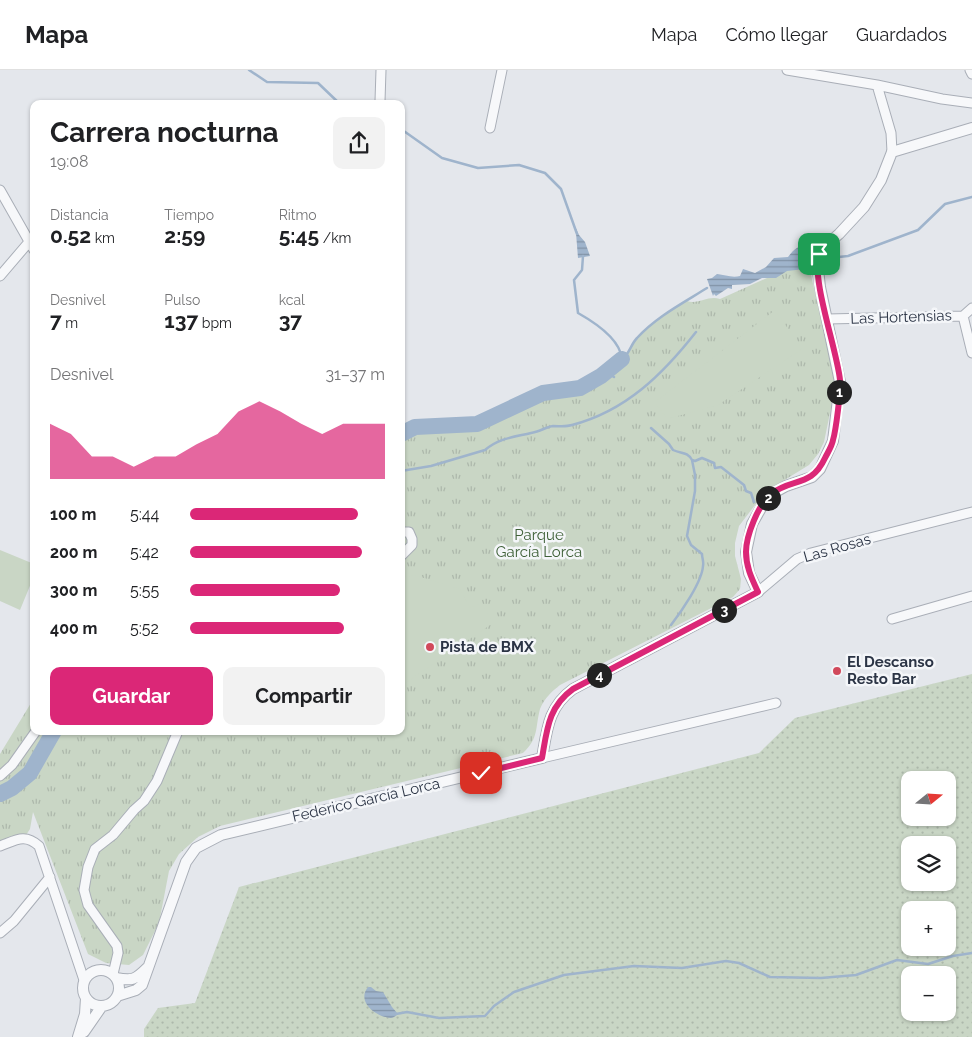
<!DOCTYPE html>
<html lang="es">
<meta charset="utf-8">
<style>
:root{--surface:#fff;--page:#f2f2f2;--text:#202124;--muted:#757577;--line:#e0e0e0;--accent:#db2777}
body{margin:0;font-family:Raleway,sans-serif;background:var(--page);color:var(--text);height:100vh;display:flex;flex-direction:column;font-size:19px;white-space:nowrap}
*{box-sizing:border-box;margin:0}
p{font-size:16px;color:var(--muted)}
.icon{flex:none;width:28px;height:28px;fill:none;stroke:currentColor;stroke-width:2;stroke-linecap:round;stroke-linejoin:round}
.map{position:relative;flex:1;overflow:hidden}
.drawer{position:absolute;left:30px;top:30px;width:375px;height:635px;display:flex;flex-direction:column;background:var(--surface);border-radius:10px;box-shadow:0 1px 4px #0004}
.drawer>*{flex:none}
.needle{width:32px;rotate:72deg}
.tools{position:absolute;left:901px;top:701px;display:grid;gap:10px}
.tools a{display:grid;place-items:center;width:55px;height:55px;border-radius:10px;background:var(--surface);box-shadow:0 1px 4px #0004;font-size:25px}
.pin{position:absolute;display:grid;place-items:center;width:42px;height:42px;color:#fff;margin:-21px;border-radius:10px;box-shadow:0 2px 8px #0006}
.km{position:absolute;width:25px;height:25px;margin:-12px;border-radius:50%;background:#222;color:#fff;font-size:14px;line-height:25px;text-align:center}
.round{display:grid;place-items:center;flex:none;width:52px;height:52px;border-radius:10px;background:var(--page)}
.head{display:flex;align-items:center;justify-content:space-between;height:85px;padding:0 20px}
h1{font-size:28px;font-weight:700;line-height:38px}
.stats{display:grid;grid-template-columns:repeat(3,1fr);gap:8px;height:85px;padding:5px 20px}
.stats div{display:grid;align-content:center}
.stats b{font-size:21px;font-weight:700}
.stats small{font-size:14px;font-weight:400}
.stats p{font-size:14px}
.chart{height:140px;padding:10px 20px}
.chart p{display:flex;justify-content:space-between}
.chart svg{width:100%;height:90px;margin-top:5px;fill:var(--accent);opacity:.7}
.cta{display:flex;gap:10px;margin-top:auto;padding:10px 20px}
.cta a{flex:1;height:58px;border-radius:10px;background:var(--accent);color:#fff;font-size:20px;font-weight:700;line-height:58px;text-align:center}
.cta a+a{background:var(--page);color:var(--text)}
ul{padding:0 20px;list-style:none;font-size:16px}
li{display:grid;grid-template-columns:80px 60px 1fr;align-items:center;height:38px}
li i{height:12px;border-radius:6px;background:var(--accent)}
header{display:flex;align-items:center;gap:30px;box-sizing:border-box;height:70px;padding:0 25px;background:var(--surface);border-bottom:1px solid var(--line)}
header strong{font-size:24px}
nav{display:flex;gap:28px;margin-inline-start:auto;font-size:18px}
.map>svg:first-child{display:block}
.grass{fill:url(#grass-dots);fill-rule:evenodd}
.park{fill:url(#park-tufts)}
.garden{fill:#c9d6c5}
.water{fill:url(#water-rules)}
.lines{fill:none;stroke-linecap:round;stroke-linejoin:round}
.stream{stroke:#9fb4cc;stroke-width:2.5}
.river{stroke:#9fb4cc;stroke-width:16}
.minor-casing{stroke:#a9aeb7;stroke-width:11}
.tertiary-casing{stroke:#a9aeb7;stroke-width:12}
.minor{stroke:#f7f8fa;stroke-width:9}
.tertiary{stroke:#f7f8fa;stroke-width:10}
.route-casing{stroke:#fff;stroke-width:10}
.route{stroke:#db2777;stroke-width:6}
.poi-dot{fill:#d1495b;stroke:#f4f6f9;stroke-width:2}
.labels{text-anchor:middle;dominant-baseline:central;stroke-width:5;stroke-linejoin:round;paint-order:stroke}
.street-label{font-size:15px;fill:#2b3445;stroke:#f4f6f9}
.park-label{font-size:15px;fill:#3f6138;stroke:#f4f6f9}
.poi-label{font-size:15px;font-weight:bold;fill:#2b3445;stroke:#f4f6f9;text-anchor:start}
</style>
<header>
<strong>Mapa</strong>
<nav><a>Mapa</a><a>Cómo llegar</a><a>Guardados</a></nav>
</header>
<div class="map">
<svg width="972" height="967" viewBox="0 0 972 967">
<defs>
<pattern id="grass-dots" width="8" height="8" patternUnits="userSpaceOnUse" patternTransform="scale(1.25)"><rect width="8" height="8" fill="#c9d6c5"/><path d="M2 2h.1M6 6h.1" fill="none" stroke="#adb8ab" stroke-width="1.8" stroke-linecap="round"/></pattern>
<pattern id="park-tufts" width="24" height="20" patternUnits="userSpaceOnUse" patternTransform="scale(1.25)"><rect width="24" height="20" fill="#c9d6c5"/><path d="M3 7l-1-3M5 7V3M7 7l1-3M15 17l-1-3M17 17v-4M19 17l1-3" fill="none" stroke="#adb8ab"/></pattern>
<pattern id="water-rules" width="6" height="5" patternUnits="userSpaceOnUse" patternTransform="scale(1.25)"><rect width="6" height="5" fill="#9fb4cc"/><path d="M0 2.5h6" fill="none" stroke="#8293a7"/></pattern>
</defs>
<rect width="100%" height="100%" fill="#e4e7ec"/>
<!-- grass -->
<path class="grass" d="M972,604V967H144V959L158,938L195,933L239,817L759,683L795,648ZM910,710H948V748H910ZM910,775H948V812H910ZM910,840H948V878H910ZM910,905H948V942H910Z"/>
<!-- park -->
<path class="park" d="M805,191L811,205L836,314L824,372L818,384L809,395L765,422L739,456L735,473V486L741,509L740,519L733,527L560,615C551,622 544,629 540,639C535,658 539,668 523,683L220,756L198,767L179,784L169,801L159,853L143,885L129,895L106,893L88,884L33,742L30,759L24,768L0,776V684L34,628V661H401V364L415,357L477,354L543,323L580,318L601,306L625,287L636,268L661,246L687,231C698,235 708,225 720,229Z"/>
<!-- garden -->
<path class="garden" d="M775,240L802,279L718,335L667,349L655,332Z
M0,480L34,494V506L20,540L0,531Z
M414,505L460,519L470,538L481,533L493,553L401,616V508Z"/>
<!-- water -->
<path class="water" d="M573,152L579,165L585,172L590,186L578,188L576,163Z
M808,174L805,179V199L787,201L776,208H762L750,214L732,215V219L728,218L716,226L714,224L713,226L707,209L712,208L717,204C725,205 732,208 740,206L743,199L755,203L766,197L774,188L788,187C794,179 798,176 808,174Z
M368,917H371L376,921L383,922L392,937L398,944C397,945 393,948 391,948C376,947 356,932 368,917Z"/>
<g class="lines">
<!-- stream -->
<path class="stream" d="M249,0L267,12L318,13L340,34
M401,59L442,88L478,98L519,95L545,103L561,119L577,164
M583,186L582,200L574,210L578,243C594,252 620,269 622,289
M820,189L848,186L918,160L945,134L972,127
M803,192L814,190
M622,289C629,285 631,274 637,268C656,247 683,233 707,218
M601,306L609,304L614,307
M651,358L669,374L673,380C681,384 687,381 692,390L695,391L702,388L714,393L715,398L721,397L744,415L746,421L751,423L754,432
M401,401L431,396L485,380C499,368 514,367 531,363C539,362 546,357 553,356C560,356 566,357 572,355C626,341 663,304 696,262
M671,555C681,542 702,512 703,496C704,492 702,488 702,484L691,475L687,466L695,421V405L692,390
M396,944L407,942L439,948L485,946L494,936L514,922L564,905L634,896L682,898L726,891L739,893L770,907L821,908L856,905L897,890L928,894L953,886L972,883"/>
<!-- river -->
<path class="river" d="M401,364L415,357L477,354L543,323L580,318L601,306L622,289
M0,724L12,718L30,703L54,661"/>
<!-- minor casing -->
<g class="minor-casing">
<path id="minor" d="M787,0L877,15L942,29L972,33
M970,0L972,4
M877,15L891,63L892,82
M380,31L381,0
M490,58L502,0
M0,120L34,180
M0,206L29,172
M963,246L972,283
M827,249L963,246L972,238
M401,462H409L412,469V475L401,486
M758,522L797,489L811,483L972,442
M892,549L972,526
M542,688L776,633
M0,706L12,695L36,661
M0,776C16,770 25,763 39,776L84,910
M0,863L14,851L50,807
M113,904L118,883L117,876L88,835L84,820L88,797L95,779L113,765L134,740L144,731L157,711L178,661"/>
</g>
<!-- tertiary casing -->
<g class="tertiary-casing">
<path id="tertiary" d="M83 918a18 18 0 1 1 36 0a18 18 0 1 1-36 0Z
M116,908C132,911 135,910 147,898
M117,926L136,920L142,915L186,792L196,778L221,765L542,688C547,660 548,637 573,619L758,522L749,503L746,482L752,454L761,438L770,425L786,416L812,407L820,399L833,371L840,312L820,217L817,190L824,177L839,164L864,137L881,110L892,82L972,58
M84,962L102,936
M78,967L85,944L86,928"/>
</g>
<!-- minor -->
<use href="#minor" class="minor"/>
<!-- tertiary -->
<use href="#tertiary" class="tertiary"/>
</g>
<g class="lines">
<!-- route casing -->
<g class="route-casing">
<path id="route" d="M481,703L542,688C547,660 548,637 573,619L758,522C752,509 746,497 746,482C746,466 758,435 771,424C793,407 811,418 825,388C828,382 832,376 833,370C836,360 841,320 840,310C837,280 811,209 819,184"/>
</g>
<!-- route -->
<use href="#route" class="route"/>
</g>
<!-- markers -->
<g class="poi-dot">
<circle cx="430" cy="577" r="5"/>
<circle cx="837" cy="601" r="5"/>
</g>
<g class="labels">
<!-- street labels -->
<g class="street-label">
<text transform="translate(901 247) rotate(-2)">Las Hortensias</text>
<text transform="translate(837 478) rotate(-16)">Las Rosas</text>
<text transform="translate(366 730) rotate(-13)">Federico García Lorca</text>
</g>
<!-- park labels -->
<g class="park-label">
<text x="539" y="465">Parque<tspan x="539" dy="17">García Lorca</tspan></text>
</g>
<!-- poi labels -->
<g class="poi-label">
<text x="440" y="577">Pista de BMX</text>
<text x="847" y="592">El Descanso<tspan x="847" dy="17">Resto Bar</tspan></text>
</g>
</g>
</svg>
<div class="tools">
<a><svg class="needle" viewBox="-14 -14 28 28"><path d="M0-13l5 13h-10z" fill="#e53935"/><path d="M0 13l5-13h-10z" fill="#757577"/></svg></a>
<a><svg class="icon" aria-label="layers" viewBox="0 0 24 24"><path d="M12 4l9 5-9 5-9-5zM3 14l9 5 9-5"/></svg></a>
<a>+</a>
<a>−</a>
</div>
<div class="pin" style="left:819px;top:184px;background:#1e9e55"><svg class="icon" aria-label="arrive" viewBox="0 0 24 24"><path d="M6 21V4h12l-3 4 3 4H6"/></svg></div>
<div class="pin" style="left:481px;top:703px;background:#d93025"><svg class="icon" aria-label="check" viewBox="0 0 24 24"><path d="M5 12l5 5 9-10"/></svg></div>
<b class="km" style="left:839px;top:322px">1</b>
<b class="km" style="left:768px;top:428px">2</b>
<b class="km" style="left:724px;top:540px">3</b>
<b class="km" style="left:599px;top:605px">4</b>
<section class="drawer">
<div class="head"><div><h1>Carrera nocturna</h1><p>19:08</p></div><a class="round"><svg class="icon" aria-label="share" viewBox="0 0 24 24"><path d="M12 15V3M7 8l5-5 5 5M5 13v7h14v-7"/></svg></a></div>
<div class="stats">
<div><p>Distancia</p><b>0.52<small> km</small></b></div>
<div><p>Tiempo</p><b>2:59</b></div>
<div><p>Ritmo</p><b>5:45<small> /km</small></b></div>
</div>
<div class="stats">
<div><p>Desnivel</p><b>7<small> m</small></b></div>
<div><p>Pulso</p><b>137<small> bpm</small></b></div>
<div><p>kcal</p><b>37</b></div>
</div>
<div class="chart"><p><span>Desnivel</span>31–37 m</p>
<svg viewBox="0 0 160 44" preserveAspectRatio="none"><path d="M0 44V17L10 22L20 33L30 33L40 38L50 33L60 33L70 27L80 22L90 11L100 6L110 11L120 17L130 22L140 17L150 17L160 17V44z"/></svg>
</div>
<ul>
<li><b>100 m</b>5:44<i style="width:86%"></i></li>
<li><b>200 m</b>5:42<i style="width:88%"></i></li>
<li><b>300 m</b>5:55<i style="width:77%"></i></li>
<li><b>400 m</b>5:52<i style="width:79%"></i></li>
</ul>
<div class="cta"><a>Guardar</a><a>Compartir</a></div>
</section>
</div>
